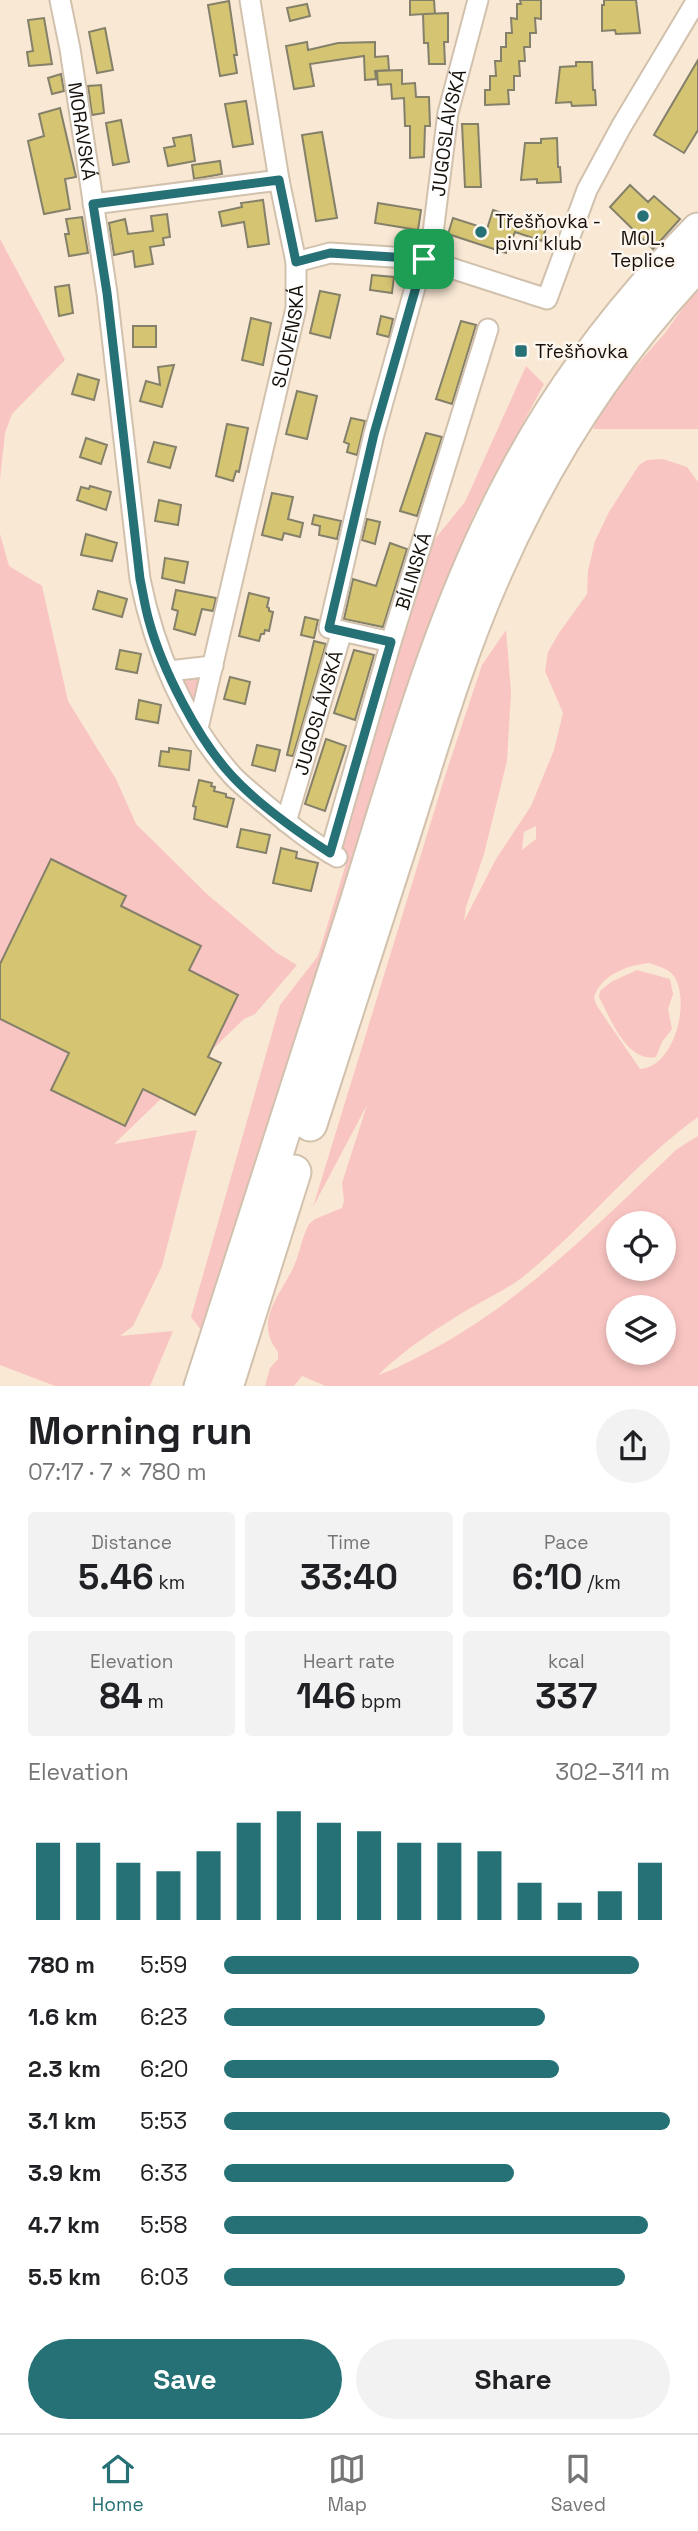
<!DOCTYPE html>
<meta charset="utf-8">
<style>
:root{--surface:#fff;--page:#f2f2f2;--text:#202124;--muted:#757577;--line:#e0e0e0;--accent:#267175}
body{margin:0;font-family:"Space Grotesk",sans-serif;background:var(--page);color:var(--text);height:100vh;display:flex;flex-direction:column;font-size:26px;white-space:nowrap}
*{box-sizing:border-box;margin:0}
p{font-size:23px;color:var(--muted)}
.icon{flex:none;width:38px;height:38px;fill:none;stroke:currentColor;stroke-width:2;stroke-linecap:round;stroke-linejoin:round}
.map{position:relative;height:1386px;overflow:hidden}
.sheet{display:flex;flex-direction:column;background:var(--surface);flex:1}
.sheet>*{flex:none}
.buttons{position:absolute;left:606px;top:1211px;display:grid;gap:14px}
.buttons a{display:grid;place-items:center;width:70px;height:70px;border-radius:50%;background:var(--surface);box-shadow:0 4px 10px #0003;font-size:35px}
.pin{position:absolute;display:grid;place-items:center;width:60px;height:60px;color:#fff;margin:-30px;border-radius:14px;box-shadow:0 4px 10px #0006}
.round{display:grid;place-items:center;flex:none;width:74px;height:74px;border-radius:37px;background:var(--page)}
.summary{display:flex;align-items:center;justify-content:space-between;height:119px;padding:0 28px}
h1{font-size:38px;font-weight:700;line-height:52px}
.metrics{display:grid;grid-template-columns:repeat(3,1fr);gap:10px;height:119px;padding:7px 28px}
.metrics div{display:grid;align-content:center;border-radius:7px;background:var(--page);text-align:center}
.metrics b{font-size:35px;font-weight:700}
.metrics small{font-size:19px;font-weight:400}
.metrics p{font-size:19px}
.chart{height:196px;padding:14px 28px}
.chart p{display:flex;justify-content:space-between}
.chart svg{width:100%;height:126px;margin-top:7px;stroke:var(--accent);stroke-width:6}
.action{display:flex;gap:14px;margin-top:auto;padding:14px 28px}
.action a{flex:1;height:80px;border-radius:42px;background:var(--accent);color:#fff;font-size:28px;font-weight:700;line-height:80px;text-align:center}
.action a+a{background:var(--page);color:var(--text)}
ul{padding:0 28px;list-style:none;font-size:23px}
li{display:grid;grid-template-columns:112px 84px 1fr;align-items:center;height:52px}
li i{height:18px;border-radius:9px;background:var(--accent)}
.menu{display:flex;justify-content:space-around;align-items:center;height:98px;border-top:2px solid var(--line);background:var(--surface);font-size:19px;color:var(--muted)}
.menu a{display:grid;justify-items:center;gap:4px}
.menu .on{color:var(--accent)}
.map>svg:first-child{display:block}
.green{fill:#f9c5c2;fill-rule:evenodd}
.building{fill:#d5c471;stroke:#84806a;stroke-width:2}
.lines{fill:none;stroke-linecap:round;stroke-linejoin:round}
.street-casing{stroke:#d1c1ad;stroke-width:23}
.highway-casing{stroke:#d1c1ad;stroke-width:37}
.street{stroke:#fff;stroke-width:19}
.highway{stroke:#fff;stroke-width:33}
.route-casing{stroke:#fff;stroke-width:14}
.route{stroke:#267175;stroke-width:9}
.poi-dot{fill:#267175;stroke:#fef7ef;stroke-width:2.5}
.labels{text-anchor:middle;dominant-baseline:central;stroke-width:5;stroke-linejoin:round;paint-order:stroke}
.street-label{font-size:19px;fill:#17110a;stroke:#fef7ef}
.poi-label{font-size:19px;fill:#17110a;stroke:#fef7ef;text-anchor:start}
</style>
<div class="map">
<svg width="698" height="1387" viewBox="0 0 698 1387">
<rect width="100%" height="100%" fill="#f9e8d4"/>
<!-- green -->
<path class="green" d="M0,239L65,360L12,414L5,433L0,479Z
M698,287V429H593L606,400L665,333Z
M526,366L544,384L473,516L436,612L252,1190L201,1330L191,1317L280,1005L318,956L348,857L336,841L425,551L465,502Z
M663,459L687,467L698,482V1117C634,1163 585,1227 524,1276C509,1288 490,1297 474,1306C440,1326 406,1348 378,1375C396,1369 417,1358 435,1348C527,1298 602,1220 677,1149L698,1136V1386L328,1387L302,1376L294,1386H265L270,1368L278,1359V1352C253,1320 281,1295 294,1266C300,1252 302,1237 309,1224L315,1219L342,1208L344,1201L342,1183L367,1105L313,1207L445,776L482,665L506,630L511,692L507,761L484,854L466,907L464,921L496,859L531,806L554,750L563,713L545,671L548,652L559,633L587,594L588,571L595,541L609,512L639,465L647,460ZM536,826V839L522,850L524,832ZM649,963C657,966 667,968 673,975C692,1000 674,1068 640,1069L597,1006L594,998C600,975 628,965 649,963ZM618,1223H663V1269H618ZM618,1307H663V1353H618Z
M0,534L9,566L42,586L68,701L116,779L136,824L208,895L277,953L297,965L255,1014L244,1019L114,1144L197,1130L162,1266L133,1326L120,1336L173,1331L150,1386H55L0,1365Z
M187,675L201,680L202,696L192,705L182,680Z
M637,970L670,979L673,994L668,1009L672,1029L662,1042L656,1057C626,1062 611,1019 599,997L600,991L611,982Z"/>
<!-- building -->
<path class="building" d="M410,0H434L435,14H424L448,13V42H444L445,64H429L428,43H424L423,14L410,15Z
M520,0H541V19L535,18L536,33H530V47H524L525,61H519L520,76H514V90H508L509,104L485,105V90H490V76H496L495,61H501V47H506V33H512L511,18L517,19V4H521Z
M604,0H636L640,33L616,34L615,30L602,31V5H604Z
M229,1L237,55H234L237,73L220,76L208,5Z
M307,4L310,16L290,21L287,8Z
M44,18L52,64L29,66L27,52L33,51L28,20Z
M105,28L113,70L97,73L89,32Z
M307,42L308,50L338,43L375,42V57L388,56L389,70L375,71L376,79L365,80L364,56L310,64L314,86L294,89L286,46Z
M698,60V130L684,153L654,135Z
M576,62H592L593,90H595L596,105L572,106L571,102L556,103L560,67L576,66Z
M402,70V84L415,83L416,97H429L430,126H425L424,157L410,158V126H405L404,98L392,99L391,84L378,85L377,71Z
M61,74L64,91L52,94L48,78Z
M101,85L104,113L92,115L88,86Z
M246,101L253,144L233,147L225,104Z
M60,108L76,177L65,179L70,209L44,214L28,141L44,136L39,114Z
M121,120L129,162L113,165L106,123Z
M462,124H478L481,187H465Z
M322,132L337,218L316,221L302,135Z
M191,135L195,161L168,166L164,148L175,146L173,138Z
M557,138L558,167H560L561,182L537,183V179L521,180L525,143H541V139Z
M220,161L222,174L194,179L192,165Z
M630,185L648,202L654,196L680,219L653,249L610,207Z
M263,200L269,244L248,247L244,222L222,226L219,212L242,207L241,203Z
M378,203L421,210L418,230L375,223Z
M493,210L546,228L542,241L515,232L506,253L448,234L453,218L487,229Z
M167,214L170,237L163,238L164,245L150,247L153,264L135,267L133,251L114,255L109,223L125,219L128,234L153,231L151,216Z
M82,217L88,253L69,256L65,234H69L66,219Z
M372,275L394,277L392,293L370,290Z
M69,285L73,313L59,316L55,287Z
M320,291L340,295L330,338L310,333Z
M381,316L393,319L389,337L377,334Z
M251,318L271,323L263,365L242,360Z
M461,321L476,325L452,404L436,399Z
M133,326H156V347H133Z
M174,365L162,407L140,401L146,381L160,385L158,367Z
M78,374L99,380L94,400L72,394Z
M297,391L317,396L307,439L286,434Z
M351,418L365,421L357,455L347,452L349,444L344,442Z
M227,424L248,428L239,472L236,471L233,481L216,476Z
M426,433L442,437L417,516L400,511Z
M86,438L107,445L101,464L80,457Z
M154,442L176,447L170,468L148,462Z
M90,486L111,492L106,510L77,500L81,487L89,489Z
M272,493L293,497L288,519L303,523L300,537L284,533L282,540L262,535Z
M159,500L181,505L178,525L155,521Z
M314,515L341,521L337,539L319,535L320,526L312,524Z
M367,519L380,522L375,544L362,540Z
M86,534L117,543L112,561L81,555Z
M390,543L407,549L383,627L344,619L353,579L376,586Z
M165,558L188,562L184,583L162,578Z
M176,590L216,598L213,611L202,609L195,635L174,629L178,611L172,609Z
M98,591L127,599L122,617L93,609Z
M249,593L269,598L267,607L269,608V611L273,612L269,631L265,630L264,634H261L259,641L239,636Z
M305,617L318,620L314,638L301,635Z
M314,641L326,644L293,756L287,755Z
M120,650L141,654L137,673L116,669Z
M354,650L374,655L355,720L334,713Z
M230,677L250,682L245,704L224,699Z
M139,700L161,705L158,723L136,719Z
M326,739L346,746L325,811L305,804Z
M257,745L280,750L275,771L252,765Z
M169,748L191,751L189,770L159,766L161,751L169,752Z
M199,780L212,783L211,786L215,787L214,791L226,794V797L234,799L227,827L194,819L196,807L193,806Z
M241,829L270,835L266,853L237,847Z
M281,848L297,852L296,858L318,863L311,891L273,883Z
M51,859L126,896L121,906L201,946L189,970L238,995L208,1057L221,1063L195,1115L143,1089L125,1126L51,1090L69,1053L0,1019V964Z"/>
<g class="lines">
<!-- street casing -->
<g class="street-casing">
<g id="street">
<path id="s1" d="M60,0L70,49L107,293L140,579C154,649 184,721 232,775C240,784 251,792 260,800C285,821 309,841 337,857"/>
<path d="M93,204L279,180"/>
<path d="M296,262L330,253L423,259L547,299L587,190L621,127L697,0"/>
<path d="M342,631L391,642"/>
<path d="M169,671L213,666"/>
<path id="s2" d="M198,728L296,308V262L279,180L250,0"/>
<path id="s3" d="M286,822L342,631L329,628L374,434L423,259L432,241L448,113L478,0"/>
<path id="s4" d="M330,853L391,642L488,329"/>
</g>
</g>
<!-- highway casing -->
<g class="highway-casing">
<path id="highway" d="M310,1124C340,1030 371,936 401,842C430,752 456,659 495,572C545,458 612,354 698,264
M201,1387C251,1230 302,1074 352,918C399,769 440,613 515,475C563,384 626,303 698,230
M226,1387L294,1172"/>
</g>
<!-- street -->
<use href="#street" class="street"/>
<!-- highway -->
<use href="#highway" class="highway"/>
</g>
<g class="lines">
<!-- route casing -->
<g class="route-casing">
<path id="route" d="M279,180L296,262L330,253L424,259L374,434L329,628L391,642L330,853C296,831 260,806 233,777C198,740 162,669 149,621C145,607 143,593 140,579L107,293L93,204Z"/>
</g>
<!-- route -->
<use href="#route" class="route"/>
</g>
<!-- markers -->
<g class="poi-dot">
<circle cx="643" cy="216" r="7"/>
<circle cx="481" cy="232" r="7"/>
<rect x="514" y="344" width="14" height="14" rx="3.5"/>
</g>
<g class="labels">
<!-- street labels -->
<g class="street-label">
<text stroke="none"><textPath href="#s1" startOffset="133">MORAVSKÁ</textPath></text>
<text stroke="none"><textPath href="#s3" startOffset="723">JUGOSLÁVSKÁ</textPath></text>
<text stroke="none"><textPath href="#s2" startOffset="402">SLOVENSKÁ</textPath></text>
<text stroke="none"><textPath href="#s4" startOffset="294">BÍLINSKÁ</textPath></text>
<text stroke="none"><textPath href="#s3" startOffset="114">JUGOSLÁVSKÁ</textPath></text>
</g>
<!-- poi labels -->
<g class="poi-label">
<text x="495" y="221">Třešňovka -<tspan x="495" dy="22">pivní klub</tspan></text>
<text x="643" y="238" text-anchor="middle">MOL,<tspan x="643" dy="22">Teplice</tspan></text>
<text x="535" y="351">Třešňovka</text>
</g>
</g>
</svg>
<div class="buttons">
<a><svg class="icon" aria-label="locate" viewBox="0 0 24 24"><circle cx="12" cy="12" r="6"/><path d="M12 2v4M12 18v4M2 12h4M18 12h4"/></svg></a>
<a><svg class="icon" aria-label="layers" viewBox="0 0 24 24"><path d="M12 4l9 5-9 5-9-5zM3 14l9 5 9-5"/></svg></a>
</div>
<div class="pin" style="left:424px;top:259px;background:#1e9e55"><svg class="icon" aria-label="arrive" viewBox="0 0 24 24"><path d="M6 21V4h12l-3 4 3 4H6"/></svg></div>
</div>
<section class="sheet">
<div class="summary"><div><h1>Morning run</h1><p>07:17 · 7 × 780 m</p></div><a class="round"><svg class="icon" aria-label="share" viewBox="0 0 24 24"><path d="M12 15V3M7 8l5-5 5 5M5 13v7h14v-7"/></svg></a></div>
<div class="metrics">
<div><p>Distance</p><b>5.46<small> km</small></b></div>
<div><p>Time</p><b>33:40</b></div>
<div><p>Pace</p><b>6:10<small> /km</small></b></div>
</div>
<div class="metrics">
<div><p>Elevation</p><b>84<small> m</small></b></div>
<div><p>Heart rate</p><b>146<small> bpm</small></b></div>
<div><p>kcal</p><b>337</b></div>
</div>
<div class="chart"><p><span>Elevation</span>302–311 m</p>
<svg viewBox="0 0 160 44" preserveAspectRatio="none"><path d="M5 44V17M15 44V17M25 44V24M35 44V27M45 44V20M55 44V10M65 44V6M75 44V10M85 44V13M95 44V17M105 44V17M115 44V20M125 44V31M135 44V38M145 44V34M155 44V24"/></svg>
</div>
<ul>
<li><b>780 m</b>5:59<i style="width:93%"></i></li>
<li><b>1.6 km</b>6:23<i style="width:72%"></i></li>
<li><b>2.3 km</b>6:20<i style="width:75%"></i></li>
<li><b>3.1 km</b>5:53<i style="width:100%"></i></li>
<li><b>3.9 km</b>6:33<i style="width:65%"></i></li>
<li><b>4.7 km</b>5:58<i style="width:95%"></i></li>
<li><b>5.5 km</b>6:03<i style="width:90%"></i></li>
</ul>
<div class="action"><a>Save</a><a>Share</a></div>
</section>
<nav class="menu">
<a class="on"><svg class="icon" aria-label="home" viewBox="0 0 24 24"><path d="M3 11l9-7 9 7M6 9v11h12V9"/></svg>Home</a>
<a><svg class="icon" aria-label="map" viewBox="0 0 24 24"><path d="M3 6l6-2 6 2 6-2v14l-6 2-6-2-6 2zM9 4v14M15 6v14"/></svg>Map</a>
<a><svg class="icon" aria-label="saved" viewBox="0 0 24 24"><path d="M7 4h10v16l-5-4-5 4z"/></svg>Saved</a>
</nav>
